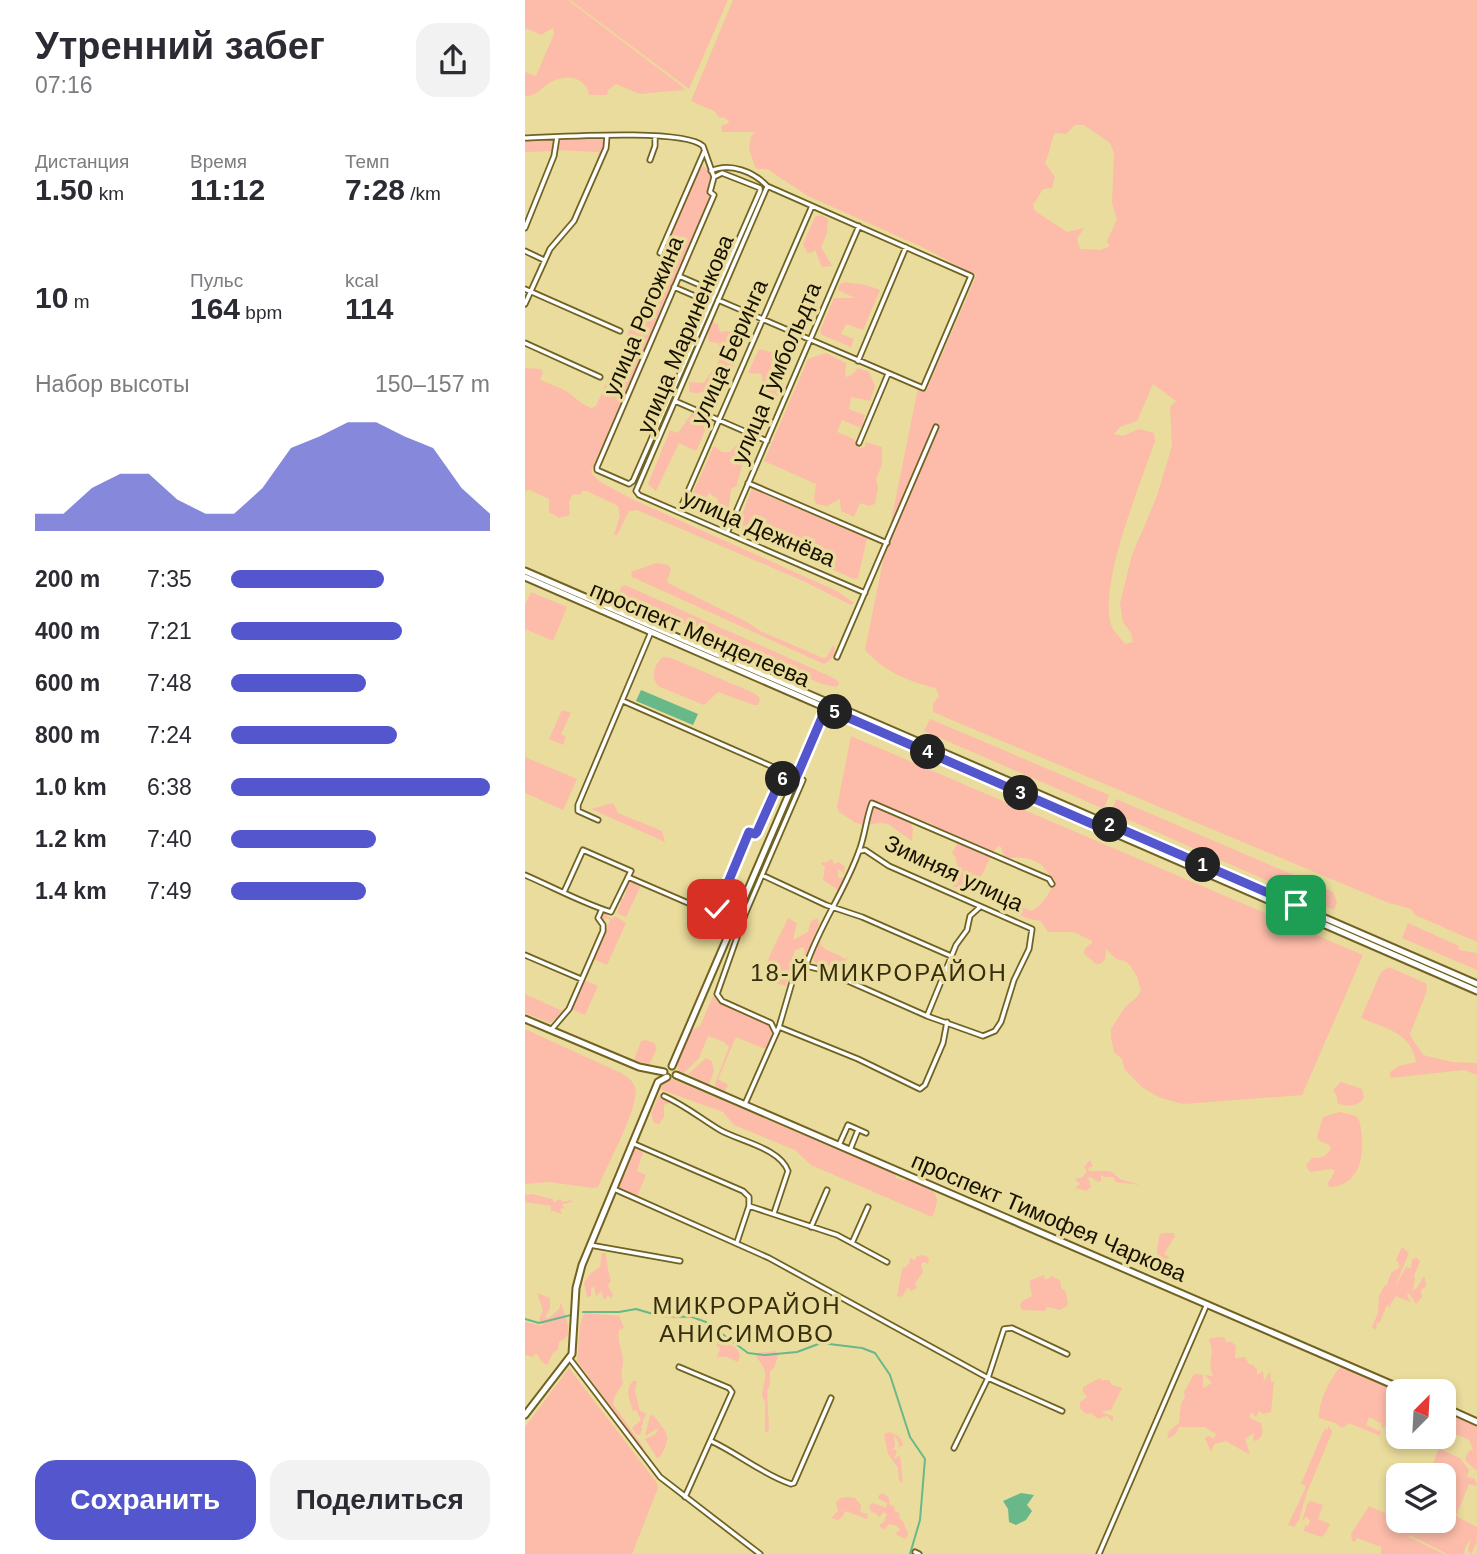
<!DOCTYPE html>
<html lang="ru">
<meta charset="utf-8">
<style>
:root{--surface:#fff;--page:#f2f2f3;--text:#2b2b33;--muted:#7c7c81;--accent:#5456cd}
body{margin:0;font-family:Arial,sans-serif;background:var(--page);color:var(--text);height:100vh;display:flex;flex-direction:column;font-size:26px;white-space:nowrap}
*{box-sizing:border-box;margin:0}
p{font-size:23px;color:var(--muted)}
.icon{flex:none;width:38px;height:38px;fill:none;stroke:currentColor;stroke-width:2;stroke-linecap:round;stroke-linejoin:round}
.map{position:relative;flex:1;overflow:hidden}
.side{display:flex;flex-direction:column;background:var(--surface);width:525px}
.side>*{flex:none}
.needle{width:46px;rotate:24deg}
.tools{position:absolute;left:861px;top:1379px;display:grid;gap:14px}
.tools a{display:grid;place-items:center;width:70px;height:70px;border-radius:14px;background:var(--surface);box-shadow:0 4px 10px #0003;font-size:35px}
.pin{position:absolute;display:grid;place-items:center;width:60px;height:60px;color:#fff;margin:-30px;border-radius:14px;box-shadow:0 4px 10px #0006}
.km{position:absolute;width:35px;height:35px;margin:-18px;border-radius:50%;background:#222;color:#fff;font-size:19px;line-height:35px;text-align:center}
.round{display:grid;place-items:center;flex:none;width:74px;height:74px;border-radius:21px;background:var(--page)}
.summary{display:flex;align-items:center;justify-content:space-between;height:119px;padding:0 35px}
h1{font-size:38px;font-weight:700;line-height:52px}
.metrics{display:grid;grid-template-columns:repeat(3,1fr);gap:10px;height:119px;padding:7px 35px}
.metrics div{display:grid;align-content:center}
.metrics b{font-size:30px;font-weight:700}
.metrics small{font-size:19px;font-weight:400}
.metrics p{font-size:19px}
.chart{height:196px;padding:14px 35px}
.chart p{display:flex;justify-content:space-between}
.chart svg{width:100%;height:126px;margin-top:7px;fill:var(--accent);opacity:.7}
.cta{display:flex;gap:14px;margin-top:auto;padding:14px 35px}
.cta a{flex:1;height:80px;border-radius:21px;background:var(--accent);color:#fff;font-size:28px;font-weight:700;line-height:80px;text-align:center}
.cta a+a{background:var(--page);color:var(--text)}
ul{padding:0 35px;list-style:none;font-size:23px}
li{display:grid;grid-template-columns:112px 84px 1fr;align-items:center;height:52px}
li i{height:18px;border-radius:9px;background:var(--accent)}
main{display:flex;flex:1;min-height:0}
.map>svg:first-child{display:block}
.green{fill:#fcbca9;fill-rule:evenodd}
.water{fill:#68b88a}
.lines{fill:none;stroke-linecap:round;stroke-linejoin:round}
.stream{stroke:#68b88a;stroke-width:2}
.minor-casing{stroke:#6f6222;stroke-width:7}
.major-casing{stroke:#6f6222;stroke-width:9}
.minor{stroke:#fff;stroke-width:3.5}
.major{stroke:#fff;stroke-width:5}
.route-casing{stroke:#fff;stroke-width:14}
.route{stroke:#5456cd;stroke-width:9}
.labels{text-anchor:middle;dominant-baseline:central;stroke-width:7;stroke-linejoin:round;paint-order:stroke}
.street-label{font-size:23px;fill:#171100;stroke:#eadc9c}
.neighbourhood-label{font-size:24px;letter-spacing:2px;fill:#352e0d;stroke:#eadc9c}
</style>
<main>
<section class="side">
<div class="summary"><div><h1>Утренний забег</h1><p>07:16</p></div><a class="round"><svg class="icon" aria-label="share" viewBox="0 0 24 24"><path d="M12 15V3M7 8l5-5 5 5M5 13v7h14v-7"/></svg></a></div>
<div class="metrics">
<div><p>Дистанция</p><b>1.50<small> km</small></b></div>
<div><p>Время</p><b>11:12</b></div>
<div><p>Темп</p><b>7:28<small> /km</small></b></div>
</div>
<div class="metrics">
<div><b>10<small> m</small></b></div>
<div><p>Пульс</p><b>164<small> bpm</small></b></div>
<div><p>kcal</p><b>114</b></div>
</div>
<div class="chart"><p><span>Набор высоты</span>150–157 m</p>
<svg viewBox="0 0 160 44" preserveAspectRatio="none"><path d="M0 44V38L10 38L20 29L30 24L40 24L50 33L60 38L70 38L80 29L90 15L100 11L110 6L120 6L130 11L140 15L150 29L160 38V44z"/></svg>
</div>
<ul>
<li><b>200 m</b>7:35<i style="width:59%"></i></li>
<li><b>400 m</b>7:21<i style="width:66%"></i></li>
<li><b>600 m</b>7:48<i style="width:52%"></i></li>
<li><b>800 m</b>7:24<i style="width:64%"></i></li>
<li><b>1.0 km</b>6:38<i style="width:100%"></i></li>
<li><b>1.2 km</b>7:40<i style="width:56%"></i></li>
<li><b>1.4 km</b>7:49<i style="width:52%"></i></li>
</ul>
<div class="cta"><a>Сохранить</a><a>Поделиться</a></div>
</section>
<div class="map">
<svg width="952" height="1554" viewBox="0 0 952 1554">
<rect width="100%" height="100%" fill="#eadc9c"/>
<!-- green -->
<path class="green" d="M0,0H43L158,87L159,90L115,94L91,84L83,90L82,95H64C61,76 40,73 24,83C15,89 12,96 0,96V72L11,76L29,34L28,28L16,35L0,28Z
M45,0H203L164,89Z
M208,0H952V942L890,915L886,909L861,902L408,712V704L414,696L411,688C382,681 360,672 340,650L393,388L401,391L452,274H448L397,247L283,196L242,169H233L230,167L224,148L226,136L230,132H197L196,126L204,123L203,120L198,117L195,118L189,111L166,101ZM550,125H559L585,143L589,153L587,203L592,219L582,241L585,246L576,250L555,249L552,239L559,228L542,232L510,211L508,205L518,189L527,188L530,177L520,163C525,153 525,143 530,133L541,134ZM628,384L651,401L645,407L647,446L632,496L607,555L595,603L598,622L606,633L608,642L600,644C595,637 586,629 585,621C576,578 615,485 630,441L629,433L614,429L598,436L589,434L595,427L612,421Z
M78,138L79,148L71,164L74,152L32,150L34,139Z
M28,139L27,151L0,152V140Z
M178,166L182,168L190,188L66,472L74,481L107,499L312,591L329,603L326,605L276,580L112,510L104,511L92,535H89L95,516L93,506L62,491H57L55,495L48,494L44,502L45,515L34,518L24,512V499L5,490L0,491V368L16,369L18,372L15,379C22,384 30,385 37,389C49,395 52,402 66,408L71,406L175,168Z
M296,215L303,219L302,233L296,247L307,266L297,267L290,250L286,253L282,252L278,244L290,217Z
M319,282L341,285L355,290L338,330L321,324L316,334L329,339L326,347L297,335L295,331L309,298H330L313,290L315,284Z
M188,322L193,325L195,332L201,331L214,334L218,341L208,367L200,375L197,388L186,385C179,392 174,396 164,391V382L179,383C187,369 202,358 193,343L185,342L183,339L184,324Z
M262,334L272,340L264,361L250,357L246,369L262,375L254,396L247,397L238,393L237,374L223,373L234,349L249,353Z
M301,353L321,363L320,377L327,375L333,368L344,372L350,386L345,401L326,397L324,409L340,415L336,428L317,420L312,432L329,439L335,448L340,447V442L357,447V464L351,480L353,488L350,504L344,506L335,503L329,517L316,511L315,499L302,506L291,504L289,499L291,484L239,461L283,359Z
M167,413L184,422L171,451L154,443L131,491L123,484L145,430L153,433Z
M214,442L222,445C221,460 214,471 212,486L206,489L203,514L196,517L191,514L193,499L184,493L177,506L169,505L165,499L189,446L197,452H205Z
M227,489L342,538L333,578L329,579L216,529L213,525Z
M131,563L143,565L146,569L142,581L145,584L222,622L235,631L298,658L302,657L308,645C313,653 306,660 299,664L107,577L106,572Z
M100,585L302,675L312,680L314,684L311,687L297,684L99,598L95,591L96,587Z
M6,592L42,607L28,641L0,629V605Z
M138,657L146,658L229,693L235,698L233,705H229L193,692L179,705L135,687C124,678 129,665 138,657Z
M37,710L46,713L36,734L41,737L38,745L24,739Z
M405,719L584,795L579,809L399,731Z
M326,736L838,955L777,1095L658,1104L636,1098L618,1088L600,1070L597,1059L589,1052L586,1038V1029L600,1007L612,997L616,990L612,977L605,965L600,961L591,959L581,949L580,960L575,964L570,963L559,954L560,948L567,943V941L549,932H523L516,921C502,918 497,920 489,906L491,900L499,908L506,911C516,907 524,894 528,885C526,880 524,873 520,869C514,859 493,855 483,859L479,857L476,847L473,846C458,862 462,889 429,887L425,882L433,871L431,858L427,853L435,838L411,832L407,824L388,817L384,819L388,829L387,841L363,824L356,823L338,825L331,823L314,812L312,807Z
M0,757L52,779L38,810L0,793Z
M591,799L808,892L812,902L809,910L586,812Z
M88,803L93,813L137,831L140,842L66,809Z
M307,859L309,864L314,862L320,867L319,874L315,870H313V878L319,877L313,890L298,880L300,867L296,864L297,862L300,863Z
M104,880L116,885L101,917L92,913L96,902L95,900L96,898H99Z
M80,912L82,916L88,919L90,916L101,923L82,965L68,959L85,920L81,918L78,921L76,913Z
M263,918L272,923L268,940L283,932L286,921L293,918L294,924L280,960L279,947L270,950L261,986L238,979C243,953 253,941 263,918Z
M883,923L934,946V950L952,953V970L877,938Z
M293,940L296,941L295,944C301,952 312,953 320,959L323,956L316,974L310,973L307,968L289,962L288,953Z
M864,967L902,984L901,993L885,1034C888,1042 894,1047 898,1055L927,1062L952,1063V1075L939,1070L866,1078L865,1072L874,1066L891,1062C886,1032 861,1029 836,1018L856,972Z
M59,980L73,986L60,1015L46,1009Z
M0,994L40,1012L25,1023L0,1013Z
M188,996L191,999L241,1022L246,1025L250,1033L243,1048H238L211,1037L193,1079L203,1085L200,1091L191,1088L190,1084L204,1047L199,1042L183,1036L174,1058L159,1073L154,1071L152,1065L166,1030L175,1026Z
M0,1029L94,1072C101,1076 107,1079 110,1087C116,1103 81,1168 73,1187L68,1188L23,1182L0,1184Z
M121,1040L129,1043L132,1048L124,1065L109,1060L116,1041Z
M181,1058L187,1061L189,1071L184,1085L163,1074Z
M147,1079L371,1174V1178L379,1181L381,1179C405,1186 420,1190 407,1217L286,1165L270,1150L209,1125L198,1112L134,1089V1085Z
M816,1082L837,1089L839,1098C833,1107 822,1107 812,1103V1096L808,1090Z
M135,1094L140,1095L147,1102L139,1105V1117L134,1124L129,1123L126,1113Z
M815,1112L831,1116L834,1120C841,1146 839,1186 804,1187L803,1183L810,1171L807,1169L785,1172L781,1166L787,1158C796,1158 802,1157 806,1148L804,1145L795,1141L792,1137L798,1117Z
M113,1147L119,1149L112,1171L121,1175L113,1194L114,1198L93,1189L92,1187L101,1173L110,1148Z
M565,1160L568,1166L563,1168L564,1171H585L597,1180L616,1185L591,1182L588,1177H580L576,1175V1181L573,1182L566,1177L563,1178L566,1187L561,1191L550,1188L555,1184L550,1179L558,1177L562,1171L559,1167Z
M7,1194L27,1199L29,1202L35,1199L38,1202L46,1200L47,1202L37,1204L39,1208L35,1209L37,1214L28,1211L26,1212V1206L0,1202V1195Z
M639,1233H649L650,1236L639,1254L644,1257L638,1266C629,1256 632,1247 635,1234Z
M877,1247L884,1253L870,1287L881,1267L886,1268L887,1259L892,1258L895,1261L889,1276L890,1278L888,1291L894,1285L898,1277H900L901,1286L896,1290L897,1297L891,1304L884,1293L882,1295L887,1306L885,1302L871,1296L865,1305L866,1308L862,1305L855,1322L852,1323L851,1330L847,1327L853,1313L854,1296L859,1286L862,1285L866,1273L875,1267L871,1259Z
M77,1253H80C83,1262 82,1271 86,1280L83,1286L88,1295L86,1298L82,1295V1298L79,1299L76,1291L71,1297L69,1286L66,1289V1296L62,1297L59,1283L65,1274L75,1267Z
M399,1255L404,1258L403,1264L399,1262L396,1264L398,1272L390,1284L392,1288L386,1291L383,1287L377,1297L372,1296L377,1269L384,1264L385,1258L390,1260L392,1256Z
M519,1275L520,1279H523L526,1276L535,1280L536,1288L541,1292L543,1305L535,1310L522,1307L520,1311L497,1310L495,1305L497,1301L507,1296L504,1281Z
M12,1293L25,1298V1309L20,1317L24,1318L34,1309L36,1302C38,1315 53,1335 34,1342L33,1350L28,1353L22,1365L18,1363L11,1353L8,1357L0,1355V1322L18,1326L14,1320L18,1310Z
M60,1313L94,1316L99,1328L94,1330C92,1342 97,1349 98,1360C99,1369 94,1369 98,1383L89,1398L88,1404L119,1448L118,1451L52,1361C54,1350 53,1320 60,1313Z
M699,1337L701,1342H707L711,1346L710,1358L720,1357L724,1364L728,1365L732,1369V1375L738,1371L739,1381L745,1371L746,1382L749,1381L746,1412L738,1414L734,1411L731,1417L726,1412L725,1418L736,1423C738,1431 739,1436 731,1441L728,1440L729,1433L720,1439L725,1455L701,1441L689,1444L686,1452L680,1438L683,1436L689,1438L691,1434L680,1427H654L650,1435L642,1439L644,1431L654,1423L656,1404L660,1396L659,1392L669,1374L678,1375V1388L687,1383L680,1375L688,1376C681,1362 691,1354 684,1341L685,1338Z
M195,1338L197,1341L199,1339L213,1350L215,1356L213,1362L201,1357H192L195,1348L191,1345Z
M251,1351L253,1356L249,1368L245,1371V1385L242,1391L244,1430L240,1433V1402L237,1396C239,1377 246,1374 231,1357L233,1353Z
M816,1367L864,1388L871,1394L870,1402L859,1428L856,1427L857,1424L844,1417L841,1425L854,1431L856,1429L855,1436L824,1423L817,1428L810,1423L794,1418C793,1404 805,1377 816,1367Z
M44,1368L132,1483L133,1488L107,1554H0V1427Z
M575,1378L577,1380H584L587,1385L597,1388L586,1410L576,1412L588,1416V1422L582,1416L573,1419L566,1413L561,1414L555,1408V1402L562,1397L558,1392V1387Z
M108,1381H112L110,1391L115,1411L122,1414L118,1420V1426L116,1425L117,1430L115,1435L111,1434L107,1428L116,1420L111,1410L108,1411C105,1401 99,1390 108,1381Z
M919,1411L952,1425V1471L940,1460L943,1452L948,1449L944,1440L930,1434L924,1435L917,1450L935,1458L944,1470L942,1477L950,1479L952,1486L944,1484L931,1516L952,1527V1542L946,1554L943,1551L946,1538L940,1548L939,1554H922L885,1535L884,1537L919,1554H856V1547L832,1538L830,1542L827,1541L826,1534L844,1506L867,1516L869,1513L873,1515V1521H919V1475H904L916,1442L905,1437H919Z
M125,1415L129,1416C142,1434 148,1435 135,1457L132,1458L120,1439L131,1434L133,1428L120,1436Z
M803,1426L807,1431L806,1435L782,1492L774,1520L769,1527L763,1525L780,1489V1485L776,1484L798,1432L801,1428L803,1431Z
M364,1432C371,1435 377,1436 378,1446L373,1447L374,1443L369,1435L370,1446L366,1451L369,1449L372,1451L369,1459L375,1455L378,1483L374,1481L373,1468L363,1454L359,1434Z
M358,1493L364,1498V1504L369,1506L370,1511L374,1513L375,1519L377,1520L383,1533L381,1539L372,1535L371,1532L375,1530L372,1526L364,1524L359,1530L354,1525L359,1522L362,1514L358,1512L355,1517L349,1512L347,1513L344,1506L348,1503L361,1508L362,1503L354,1499L353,1496Z
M323,1497L330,1498L336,1505L335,1512L343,1514L342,1519L320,1511L318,1516L313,1520L306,1518L313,1511L311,1502L316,1498Z
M786,1501L798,1505L793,1519L805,1524L800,1534L796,1537L779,1531L780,1525L783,1526L785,1521L781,1516L777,1522L782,1504Z"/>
<!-- water -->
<path class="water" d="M116,690L173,714L168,725L111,701Z
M496,1493L509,1495L502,1505L507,1511L501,1520L491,1525L484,1522L483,1509L478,1501Z"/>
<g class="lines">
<!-- stream -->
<path class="stream" d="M58,1312H94L111,1309L135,1316L167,1317L181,1322L223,1353L240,1355L272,1352L296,1343L337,1348L350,1353L365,1375L385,1437L400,1459L395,1520L385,1554
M0,1319L14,1323L46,1315"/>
<!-- minor casing -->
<g class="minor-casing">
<path id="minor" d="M0,138C31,137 159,128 178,146L189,177
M125,160L130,146V136
M186,171C205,162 229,172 242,186L446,276L398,388L193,300
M197,173L235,188V191L108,481L104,484L72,470V467L189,195L185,192L189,177Z
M242,187L111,491L114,495L340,593
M0,228L29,156L32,137
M0,251L19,260
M135,253L179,152
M154,276L191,292
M149,287L186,303
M0,289L95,331
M0,304L25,249L49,221L81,148L82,136
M0,343L75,377
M333,361L381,247
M150,401L242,441
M334,443L363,374
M223,483L362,543
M154,512L287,206
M202,533L334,226
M312,657L411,427
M98,701L271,777
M73,820L53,811V805L126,632
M0,875C28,887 57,903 86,912L106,871L58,850L39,892
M237,875L301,905L337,917L426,956
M103,877L191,915L224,833L230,834L232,832L253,785L262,774
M0,955L56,979
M281,966L298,970L402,1016L458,1036L470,1031L476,1022L489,980L504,949L507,929L364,866L340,850L335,851
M402,1016L431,945L442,930L445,916L455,907
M254,1027L333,1059L395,1089L400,1085L418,1043L422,1022
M26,1030L44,1009L78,931V925L73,918L77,909
M251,1033L246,1023L197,1001L192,994L221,912L278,780
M139,1096C161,1106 175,1118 195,1130C214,1141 255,1148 263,1171L249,1213
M220,1104L254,1027L268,979L273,970L281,966C294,926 320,891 334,851C340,836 341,818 347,803L524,879L527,884
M107,1143L218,1191L224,1197V1206L312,1235L362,1262
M314,1145L323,1125L341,1133
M325,1150L333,1130
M89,1189L244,1258L463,1378L537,1411
M286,1227L302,1190
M212,1242L224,1206
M327,1243L343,1207
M65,1245L155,1261
M45,1359L135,1477L235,1554
M154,1367L204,1388L207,1392L160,1497
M186,1441C214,1454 237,1474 266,1484L269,1483L306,1398
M429,1448L463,1378L479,1329L487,1328L542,1354
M390,1552L394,1554
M574,1554L682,1304"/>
</g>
<!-- major casing -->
<g class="major-casing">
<path id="major" d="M0,571L952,984
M0,577L952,991
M0,1019L114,1067L139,1072
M147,1066L301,708
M151,1075L882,1391
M919,1407L952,1422
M0,1415L47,1354L51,1288L57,1265L133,1082L142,1077"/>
</g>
<!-- minor -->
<use href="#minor" class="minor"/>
<!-- major -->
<use href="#major" class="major"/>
</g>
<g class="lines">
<!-- route casing -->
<g class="route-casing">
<path id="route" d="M192,909L224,832L230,834L232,832L253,785L262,774L271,778L301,708L572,826L575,820L771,905"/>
</g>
<!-- route -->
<use href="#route" class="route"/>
</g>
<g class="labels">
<!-- street labels -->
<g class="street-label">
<text transform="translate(118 316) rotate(-67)">улица Рогожина</text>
<text transform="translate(160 334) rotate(-67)">улица Мариненкова</text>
<text transform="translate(204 352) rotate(-66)">улица Беринга</text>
<text transform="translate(251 373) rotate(-67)">улица Гумбольдта</text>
<text transform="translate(234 528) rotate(23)">улица Дежнёва</text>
<text transform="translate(175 634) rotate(23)">проспект Менделеева</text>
<text transform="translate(429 873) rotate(25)">Зимняя улица</text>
<text transform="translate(524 1217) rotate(23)">проспект Тимофея Чаркова</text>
</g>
<!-- neighbourhood labels -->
<g class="neighbourhood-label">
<text x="354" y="972">18-Й МИКРОРАЙОН</text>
<text x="222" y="1305">МИКРОРАЙОН<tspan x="222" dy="28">АНИСИМОВО</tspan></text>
</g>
</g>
</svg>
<div class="tools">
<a><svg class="needle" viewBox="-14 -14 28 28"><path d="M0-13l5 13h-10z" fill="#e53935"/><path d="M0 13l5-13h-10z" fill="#7c7c81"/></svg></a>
<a><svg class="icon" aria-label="layers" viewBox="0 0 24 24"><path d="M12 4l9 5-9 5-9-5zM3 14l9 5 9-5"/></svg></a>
</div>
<div class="pin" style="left:771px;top:905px;background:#1e9e55"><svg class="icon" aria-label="arrive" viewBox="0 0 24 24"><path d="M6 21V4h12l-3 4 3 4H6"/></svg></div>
<div class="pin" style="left:192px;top:909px;background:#d93025"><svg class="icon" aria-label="check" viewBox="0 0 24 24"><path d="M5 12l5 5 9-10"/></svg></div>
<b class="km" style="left:678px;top:865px">1</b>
<b class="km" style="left:585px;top:825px">2</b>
<b class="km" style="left:496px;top:793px">3</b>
<b class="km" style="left:403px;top:752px">4</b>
<b class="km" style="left:310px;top:712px">5</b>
<b class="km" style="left:258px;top:779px">6</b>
</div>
</main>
